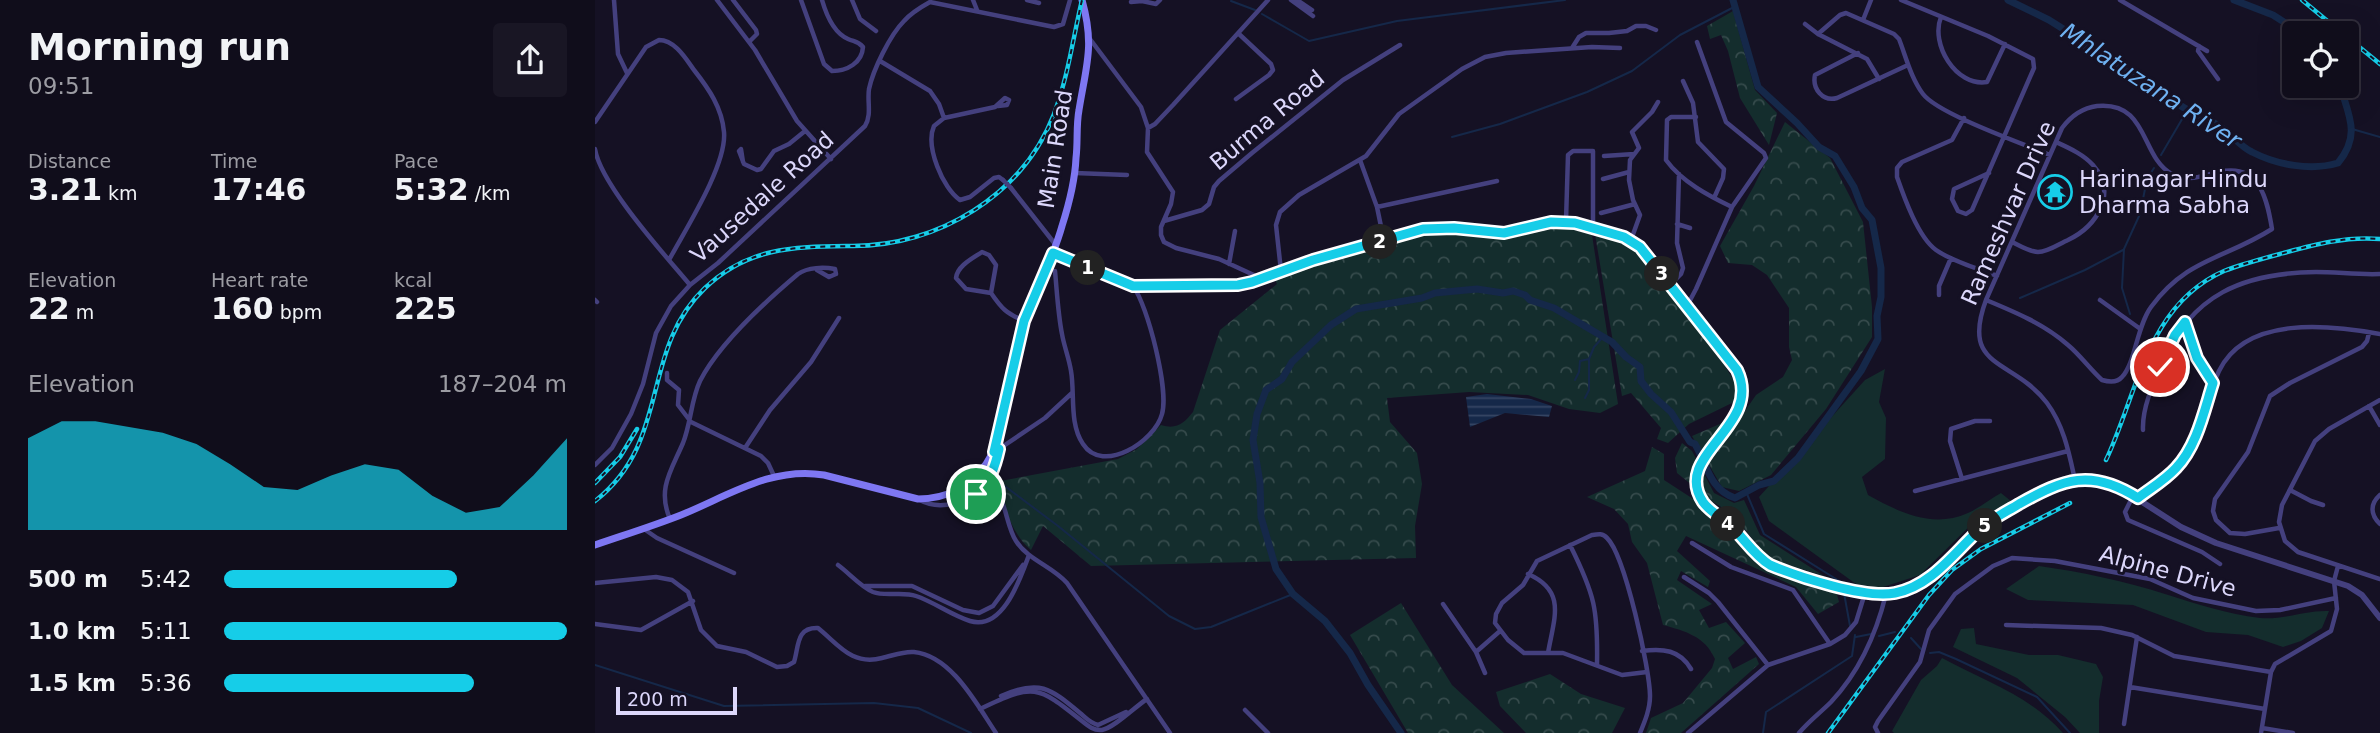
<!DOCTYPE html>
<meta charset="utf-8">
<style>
:root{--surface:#100d1b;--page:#191624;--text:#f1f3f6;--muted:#9c9ca3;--line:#302d3a;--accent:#16cde8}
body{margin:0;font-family:"DejaVu Sans",sans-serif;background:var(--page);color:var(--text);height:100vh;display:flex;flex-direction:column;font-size:26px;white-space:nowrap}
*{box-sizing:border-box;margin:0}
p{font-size:23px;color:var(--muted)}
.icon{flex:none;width:38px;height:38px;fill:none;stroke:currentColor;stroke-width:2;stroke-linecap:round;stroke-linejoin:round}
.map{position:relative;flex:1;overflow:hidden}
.details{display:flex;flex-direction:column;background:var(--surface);width:595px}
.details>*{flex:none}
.controls{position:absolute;left:1687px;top:21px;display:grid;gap:14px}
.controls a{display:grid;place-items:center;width:77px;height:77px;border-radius:7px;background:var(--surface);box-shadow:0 7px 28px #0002,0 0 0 2px var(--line);font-size:35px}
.scale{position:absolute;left:21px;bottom:18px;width:121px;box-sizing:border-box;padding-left:7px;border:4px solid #dcd7fb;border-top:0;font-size:19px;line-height:24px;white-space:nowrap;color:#dcd7fb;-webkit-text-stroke:5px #151124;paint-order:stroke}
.pin{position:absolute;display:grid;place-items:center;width:60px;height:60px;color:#fff;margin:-30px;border:4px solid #fff;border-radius:50%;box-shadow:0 2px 7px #0007}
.km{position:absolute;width:35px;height:35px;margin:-18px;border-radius:50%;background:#222;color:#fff;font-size:19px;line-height:35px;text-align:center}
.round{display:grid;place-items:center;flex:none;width:74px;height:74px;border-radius:7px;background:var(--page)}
.head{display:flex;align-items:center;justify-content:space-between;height:119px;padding:0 28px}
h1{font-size:38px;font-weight:700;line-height:52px}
.figures{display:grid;grid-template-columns:repeat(3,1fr);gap:10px;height:119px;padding:7px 28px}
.figures div{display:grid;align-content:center}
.figures b{font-size:30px;font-weight:700}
.figures small{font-size:19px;font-weight:400}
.figures p{font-size:19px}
.chart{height:196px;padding:14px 28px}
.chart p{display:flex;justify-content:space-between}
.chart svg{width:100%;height:126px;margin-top:7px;fill:var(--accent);opacity:.7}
ul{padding:0 28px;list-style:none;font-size:23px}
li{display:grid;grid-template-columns:112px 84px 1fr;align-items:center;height:52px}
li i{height:18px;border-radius:9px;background:var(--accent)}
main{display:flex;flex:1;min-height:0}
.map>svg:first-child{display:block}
.grass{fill:#142d2d}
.forest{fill:url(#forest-crowns)}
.water{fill:url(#water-rules)}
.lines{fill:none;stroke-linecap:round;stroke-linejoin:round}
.stream{stroke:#152849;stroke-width:2}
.river{stroke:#152849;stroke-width:7}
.minor{stroke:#44407e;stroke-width:4.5}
.tertiary{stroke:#44407e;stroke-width:6}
.secondary{stroke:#7e77f2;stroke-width:7}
.rail-casing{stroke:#16cde8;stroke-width:4.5}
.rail{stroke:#151124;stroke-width:2;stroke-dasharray:5;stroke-linecap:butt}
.minor-bridge{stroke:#44407e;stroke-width:4.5}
.route-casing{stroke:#fff;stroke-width:14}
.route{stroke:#16cde8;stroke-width:9}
.labels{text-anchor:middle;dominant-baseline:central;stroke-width:6;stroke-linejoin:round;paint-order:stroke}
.street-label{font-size:23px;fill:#dcd7fb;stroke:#151124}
.poi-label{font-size:23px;fill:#dcd7fb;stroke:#151124;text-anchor:start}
.water-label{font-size:24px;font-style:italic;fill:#6fb1f1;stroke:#151124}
</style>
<main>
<section class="details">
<div class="head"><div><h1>Morning run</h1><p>09:51</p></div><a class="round"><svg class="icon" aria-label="share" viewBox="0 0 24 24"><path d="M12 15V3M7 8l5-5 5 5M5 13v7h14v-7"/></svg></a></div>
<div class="figures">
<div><p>Distance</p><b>3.21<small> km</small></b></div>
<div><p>Time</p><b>17:46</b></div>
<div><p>Pace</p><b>5:32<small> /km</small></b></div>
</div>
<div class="figures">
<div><p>Elevation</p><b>22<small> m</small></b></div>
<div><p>Heart rate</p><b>160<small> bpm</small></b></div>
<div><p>kcal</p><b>225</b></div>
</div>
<div class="chart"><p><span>Elevation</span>187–204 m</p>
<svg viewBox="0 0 160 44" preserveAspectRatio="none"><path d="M0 44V12L10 6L20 6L30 8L40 10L50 14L60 21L70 29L80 30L90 25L100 21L110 23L120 32L130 38L140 36L150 25L160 12V44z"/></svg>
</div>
<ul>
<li><b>500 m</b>5:42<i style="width:68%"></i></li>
<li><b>1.0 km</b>5:11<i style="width:100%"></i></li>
<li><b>1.5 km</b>5:36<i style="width:73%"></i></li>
</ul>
</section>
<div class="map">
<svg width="1785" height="733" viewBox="0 0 1785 733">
<defs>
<pattern id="forest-crowns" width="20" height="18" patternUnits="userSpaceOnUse" patternTransform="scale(1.75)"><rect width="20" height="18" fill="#142d2d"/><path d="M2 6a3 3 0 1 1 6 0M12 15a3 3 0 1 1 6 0" fill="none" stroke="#364b4c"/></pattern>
<pattern id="water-rules" width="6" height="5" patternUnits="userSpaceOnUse" patternTransform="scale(1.75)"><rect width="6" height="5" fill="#152849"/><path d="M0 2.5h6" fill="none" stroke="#364664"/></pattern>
</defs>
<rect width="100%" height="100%" fill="#151124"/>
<!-- grass -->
<path class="grass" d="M1290,369L1284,402L1291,418L1290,459L1267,477L1273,495C1304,512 1337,529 1373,513C1384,508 1395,499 1406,493L1417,502L1383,518L1325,575L1285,588L1261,584L1174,521L1164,497L1270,380Z
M1444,566C1487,572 1529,581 1570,594C1602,604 1632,614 1665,618C1690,620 1710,610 1734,611L1727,628L1706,641L1688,647L1653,635L1611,632L1538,605L1433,600L1411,589Z
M1379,628L1381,644L1434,655H1463L1501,664L1508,677L1504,701V733H1485L1470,717L1422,678L1358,647L1366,629Z
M1347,658C1391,682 1434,695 1468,733H1299L1297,731L1326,680L1342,666Z"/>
<!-- forest -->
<path class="forest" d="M1138,11L1160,90L1182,113L1174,145L1145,98L1133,51L1126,35L1115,39L1112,26Z
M1190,122L1235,158L1268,222L1277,307V337L1231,409L1176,475L1144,491L1127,487L1097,436L1148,414L1161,395L1188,377L1197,360L1194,347V308L1172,275L1157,265L1133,263L1125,246L1159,186Z
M963,225L997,235L1023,404L1005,413L974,409L933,395L874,392L792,398L795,422L822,453L827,484L820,526L821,558L496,566L448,526L436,550C416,534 410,505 400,482L523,459L542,449L566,425C582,430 589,423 598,412L625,330L682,284L680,280L735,260L822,235L856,234L900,239Z
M1000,234L1027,242L1041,250L1103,328L1130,366L1142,386L1141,401L1094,424L1073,443L1062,439L1066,428L1036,393L1027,396Z
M1087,443L1097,451L1119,493L1139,503L1149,500L1165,535L1229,576L1174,559L1136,513L1118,502L1082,473L1080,458Z
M1057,447L1069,454V480L1109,506L1144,536L1169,565L1241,591L1244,602L1223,614L1201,587L1091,536L1082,551L1115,581L1113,587L1086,571L1082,580L1117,604L1104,610L1114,628L1131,622L1150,643L1133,658L1138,669L1161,657L1164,664L1086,733H1051L1056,718L1088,703L1117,668L1120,659C1110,636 1090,631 1068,625L1052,563L1037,542L1033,524L1019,509L992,497L1050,471Z
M806,603L857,685L909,733H813L755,635Z
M955,674L986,694L1030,708L1017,733H931L905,706L901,692Z"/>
<!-- water -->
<path class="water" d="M892,394L936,399L957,406L954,417L910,413L875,427L871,397Z"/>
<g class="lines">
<!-- stream -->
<path class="stream" d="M636,1L660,10
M667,14L714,41L802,21L970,0
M1757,129L1785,137
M857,137L905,124L992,92L1037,71L1085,35L1141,6
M1566,155L1593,109
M1425,298L1490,270L1528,250
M1535,314L1527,288L1529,249L1545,214L1552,179L1559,168
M980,380L984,372L985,361L994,359L999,347L1008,337
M990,398L994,390V359
M407,484L463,526L574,616L600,629L616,627L698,594
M1152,494L1169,534L1249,584
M1249,593L1255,626
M1284,636L1300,632
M1261,637L1276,634
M1316,638L1326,649
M1335,653L1344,652L1361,659L1442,697L1475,733
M0,665L129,706L279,703L323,708L376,733
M1168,733L1171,712L1257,656L1260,635"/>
<!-- river -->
<path class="river" d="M1413,0L1454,20L1473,32L1493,49L1571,94C1584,108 1606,116 1623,125C1635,132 1644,146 1657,152C1682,165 1716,171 1743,163C1766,135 1754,116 1745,86
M1639,0L1678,15L1706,33
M806,733L773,685L755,653L730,621L698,594L681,569L666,517L665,483L658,440L662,414L671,390L687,379L697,362L736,325L761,309L827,298L840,293L882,289L908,293L918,291L930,295L935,300L959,308L1017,342L1031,357L1045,367L1046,381L1056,394L1076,412L1095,442L1100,444C1112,465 1115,490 1140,498L1164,485L1179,481L1203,458L1266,371L1283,339L1282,316L1286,297V268L1277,220L1267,208L1259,187L1240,156L1224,147L1202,123L1163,87L1138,0"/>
<!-- minor -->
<path class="minor" d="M19,0L23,54L32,73
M122,0L160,50L202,121L236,159
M138,0L161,30L162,34L154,42
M206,0L229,64L237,71C252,71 267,63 268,47C263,41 260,42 253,39C239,33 231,14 227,0
M257,0L265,19L281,31
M378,0L382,10
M432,0L444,3
M696,0L718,16
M702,0L717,10
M1306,0L1393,36L1438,59L1439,68L1377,210L1371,214L1363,211L1357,199L1359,189L1394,173
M1525,0L1612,51
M536,2L547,1L561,4L565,0
M1346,17C1335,44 1361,87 1392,82L1410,44
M1268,20L1276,0
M1210,24L1223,34L1272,59L1284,79
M1223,34L1245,15L1251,13L1299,34L1304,39C1311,57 1316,78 1328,94C1343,114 1429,144 1455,155
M495,39L546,107L553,128L552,152L578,192L576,204L566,227V235L569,242L581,248L624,259L661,276L663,279
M1604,46L1603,51L1623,79
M977,48L984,37L991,33H1014L1032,31L1041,26H1051L1061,30
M1263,53L1220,75C1217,89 1228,102 1242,98L1313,65
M285,61L335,91L344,104L349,118L339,126C330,146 348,189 365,200L375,197L399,178L404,177L408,180
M1088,81L1098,103L1103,142L1129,169L1128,178L1119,198
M641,99L674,75L678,70L676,64L644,34
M1101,117H1076L1072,120L1071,160C1087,182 1114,196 1137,207
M349,118L400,107L410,98L414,100L412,105L403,106
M1369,118L1357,140L1307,162L1302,168V177C1309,197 1323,237 1341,250C1358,262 1382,268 1402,276
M0,122L51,47L64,40C80,40 91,59 99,70C114,89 127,108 129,132C132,165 90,230 74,260
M553,128L560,124L578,105L673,0
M0,149C6,185 70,255 95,285
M1009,156L1039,154
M765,160L782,207L789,241
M148,162L146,149L144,151L149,164L162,170L166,169L179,151L194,144L210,131
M480,173L532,175
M1008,179L1034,172
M416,188L460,244
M782,207L902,181
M1006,213L1040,204
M569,221L607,210L614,204L619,187L624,181L657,153L748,80L805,45
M971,221L973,155L978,151H998V228
M1082,224L1095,228
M1036,240L1045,215L1038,200L1034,180L1035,160L1044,148L1037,132L1057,112L1063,102
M1417,242C1425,246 1435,252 1443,252C1453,252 1464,244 1473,240C1502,226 1523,193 1498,165C1488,154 1474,148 1461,142
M634,264L640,231
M460,271C462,292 463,314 467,334C469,346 474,358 476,371C480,393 474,424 488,444C508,475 560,441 567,414C574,390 553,306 538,286
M686,271L681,225L685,212L704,195L771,156L804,114L867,69L890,57L911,53L997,47L1025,48
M1075,285L1086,274L1088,268L1082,243L1084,174
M396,293L371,289L361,278C362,266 378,258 387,252L394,255L401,265L396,293C407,309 411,313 429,321
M1344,295V286L1356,258
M0,300L2,302
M1391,300C1420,312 1449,324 1473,345C1485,355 1495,369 1507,380C1514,382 1522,383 1527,377C1540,364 1542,326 1556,307C1592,258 1630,259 1677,229C1672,199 1665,163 1624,172C1608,175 1593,183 1577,174C1545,157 1554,101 1502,106C1487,108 1476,116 1467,128L1391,300C1365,370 1418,358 1452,403C1469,426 1474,453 1480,480
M1505,300L1544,328
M1092,306L1101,289L1137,207L1171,158L1169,153L1131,122L1102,42
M1590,322L1602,357L1618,383
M72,373V380L84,390L83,405L96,422L166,456L173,463L179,476
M1785,400L1734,429L1720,441L1687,505L1684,522L1690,541L1703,552L1785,579
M1774,406L1785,425
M1548,430C1547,408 1558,384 1567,364C1596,294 1649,273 1721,272C1742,272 1764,275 1785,274
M150,448L175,410L216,362L244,318
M404,449L450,418L477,393
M0,465L17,448L36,414L48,384L61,333L76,306L95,285L123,263L270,126C277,115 272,101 274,89C278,70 295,35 309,21C316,13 326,7 335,2L459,27L468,24L475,0
M1367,479L1355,441L1356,429L1380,421H1395
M393,482C411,493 410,524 421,541C433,560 457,566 472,583L575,733
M1695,490L1716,501L1728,505
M1320,491L1473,451
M1785,495C1775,504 1775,514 1785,524
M1538,496L1530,512L1533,520L1607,552L1625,564
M1543,498C1560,485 1579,474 1591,456C1608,431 1611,398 1624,371C1651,315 1735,325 1785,334
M325,500C344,511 376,503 390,485C398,475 401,461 404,449
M75,519C62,489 76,471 88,443C96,423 96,400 105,381C124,344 171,301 203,274C213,267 229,267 240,269L241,274L234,277L222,270
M1684,528L1650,534L1635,533L1621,520L1618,511L1620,499L1653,452L1675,396L1695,383L1767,347L1772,341L1774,333
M49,529L62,538L139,573
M1097,543L1136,567L1198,590L1235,644
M975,545C1000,595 1003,610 1002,665
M243,565C254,573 266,587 278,592C291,597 307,591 321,596C339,602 356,615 375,621C408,631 425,579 434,555
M933,574C972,591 959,618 953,653
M1089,577L1114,593L1123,602L1173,665
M0,583L61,577L77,580L93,592L106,630L122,646L151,652L182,667L192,666L199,662C204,646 201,627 223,628C244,645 257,666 287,658C297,656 308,651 319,652C357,656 382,705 401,733
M270,586H317L368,610L384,613L398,606L428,565
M848,604L881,652L890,673
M0,624L46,630L98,601
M1411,625L1506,628L1537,635L1579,656L1676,672
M1047,651C1068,648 1085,650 1096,669
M881,652L905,631
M1535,687L1670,709
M406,696C444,679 455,688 485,713C491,718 495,723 503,725L531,712
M385,709C439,683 442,685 487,721C493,726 499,731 507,730C519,728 541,706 552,699
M650,710L673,733
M1529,724L1542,637
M1667,728L1698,733
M1045,733C1050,721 1055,709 1055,696C1055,670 1030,555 1012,538C1008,533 1003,534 997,535L942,561L928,585L907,603L901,614L900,623L913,640L929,653H968L1027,675L1052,672
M1093,733L1173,665L1235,644L1250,635L1261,622L1270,593
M1204,733C1214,721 1225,713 1236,702C1265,671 1281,635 1291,594
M1283,733L1280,727L1283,721L1325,662L1334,630L1360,594L1398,566L1417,558L1460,561L1555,579L1598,598L1661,611L1685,610L1741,598
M1666,733L1676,672L1680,664L1736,631L1742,609L1739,581L1743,566"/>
<!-- tertiary -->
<path class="tertiary" d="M458,253L527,283L544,286L651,284L718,260L774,246L816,232L839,228L909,233L954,222L971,221L1029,237L1052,254L1142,370C1169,427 1075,455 1108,502C1115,512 1128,519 1137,527C1150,540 1159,556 1175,565L1270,593H1303L1327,582L1350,565L1395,521L1459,486L1476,480L1490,479L1510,482L1527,489L1586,527L1621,543L1753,586L1767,595L1785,618"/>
<!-- secondary -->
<path class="secondary" d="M0,545C29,535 58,526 86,515C133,496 177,466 229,475L323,499C351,499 374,487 391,464C408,440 415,373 424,341C434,301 456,266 467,226C474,204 480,181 481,158C483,142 481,126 484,110C491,66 500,46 487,0"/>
<!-- rail casing -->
<g class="rail-casing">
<path id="rail" d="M1707,0L1747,33
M1752,37L1785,64
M1511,460C1543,392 1552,305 1629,271C1647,264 1666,259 1685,254C1718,245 1750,236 1785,239
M0,483L25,457L42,429
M0,501C77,441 44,351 110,288C154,246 201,247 258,246C343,246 428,195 459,114C473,77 478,38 487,0
M1233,733L1334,595L1357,570L1386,549L1475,503"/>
</g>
<!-- rail -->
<use href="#rail" class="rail"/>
<!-- minor-bridge -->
<path class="minor-bridge" d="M408,180L416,188"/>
</g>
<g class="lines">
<!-- route casing -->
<g class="route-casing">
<path id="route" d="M381,494C395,482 400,467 404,449L399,452L429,321L458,253L538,286L643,285L657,282L718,260L828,229L859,228L909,233L956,222L980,223L1029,237L1045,247L1142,370C1169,427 1076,454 1108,502C1115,512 1128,518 1137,527C1150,540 1160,556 1175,565C1204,577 1270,599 1300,593C1336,586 1358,554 1384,530C1396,519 1411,512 1424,504C1469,479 1496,468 1543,498C1556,488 1570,480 1581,468C1602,446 1609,411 1618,383L1602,358L1590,322L1580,335L1565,367"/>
</g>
<!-- route -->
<use href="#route" class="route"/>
</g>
<!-- icons -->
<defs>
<g id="temple-ring" transform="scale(1.75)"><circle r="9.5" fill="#151124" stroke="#16cde8" stroke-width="1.5"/><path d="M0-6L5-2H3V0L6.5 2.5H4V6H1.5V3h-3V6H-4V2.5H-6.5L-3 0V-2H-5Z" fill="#16cde8"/></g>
</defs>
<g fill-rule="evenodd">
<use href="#temple-ring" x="1460" y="192"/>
</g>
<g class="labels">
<!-- street labels -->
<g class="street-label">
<text transform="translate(672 120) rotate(-40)">Burma Road</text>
<text transform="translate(460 149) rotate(-81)">Main Road</text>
<text transform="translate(167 197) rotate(-42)">Vausedale Road</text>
<text transform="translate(1413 213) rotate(-66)">Rameshvar Drive</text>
<text transform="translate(1573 571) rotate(15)">Alpine Drive</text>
</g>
<!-- poi labels -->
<g class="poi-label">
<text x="1484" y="179">Harinagar Hindu<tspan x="1484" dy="26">Dharma Sabha</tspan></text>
</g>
<!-- water labels -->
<g class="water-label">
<text transform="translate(1556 86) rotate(33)">Mhlatuzana River</text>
</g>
</g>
</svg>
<div class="controls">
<a><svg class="icon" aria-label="locate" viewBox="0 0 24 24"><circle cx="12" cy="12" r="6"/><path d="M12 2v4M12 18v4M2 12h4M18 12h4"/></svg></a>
</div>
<div class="scale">200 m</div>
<div class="pin" style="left:381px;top:494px;background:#1e9e55"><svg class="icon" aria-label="arrive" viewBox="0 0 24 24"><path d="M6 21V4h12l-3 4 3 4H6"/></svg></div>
<div class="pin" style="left:1565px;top:367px;background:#d93025"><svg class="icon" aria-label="check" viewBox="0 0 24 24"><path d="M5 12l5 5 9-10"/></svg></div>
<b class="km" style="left:493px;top:268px">1</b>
<b class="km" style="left:785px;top:242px">2</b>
<b class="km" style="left:1067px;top:274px">3</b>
<b class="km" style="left:1133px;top:524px">4</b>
<b class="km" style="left:1390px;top:526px">5</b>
</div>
</main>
